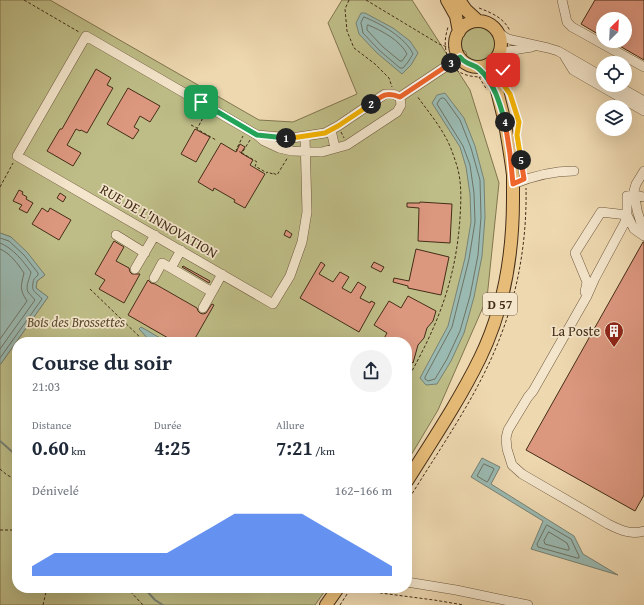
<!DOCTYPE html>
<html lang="fr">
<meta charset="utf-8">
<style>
:root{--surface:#fff;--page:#f2f2f3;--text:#1f2937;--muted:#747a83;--accent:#2563eb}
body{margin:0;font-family:"Gentium Book Plus",serif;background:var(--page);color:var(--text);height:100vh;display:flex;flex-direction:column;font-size:15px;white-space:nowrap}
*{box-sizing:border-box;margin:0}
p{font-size:13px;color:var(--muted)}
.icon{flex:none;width:22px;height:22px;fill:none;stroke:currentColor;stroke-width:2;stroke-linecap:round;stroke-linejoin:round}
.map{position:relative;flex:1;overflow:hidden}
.panel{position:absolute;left:12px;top:337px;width:400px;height:256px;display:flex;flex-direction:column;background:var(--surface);border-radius:16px;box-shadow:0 4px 16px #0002}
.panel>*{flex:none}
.needle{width:26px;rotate:24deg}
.tools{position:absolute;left:596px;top:12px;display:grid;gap:8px}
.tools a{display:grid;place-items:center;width:36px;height:36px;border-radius:50%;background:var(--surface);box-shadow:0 4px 16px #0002;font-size:20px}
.pin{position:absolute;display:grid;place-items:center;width:34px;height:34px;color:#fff;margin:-17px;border-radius:8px;box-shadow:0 2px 6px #0006}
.km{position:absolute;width:20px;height:20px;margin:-10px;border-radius:50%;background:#222;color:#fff;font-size:11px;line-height:20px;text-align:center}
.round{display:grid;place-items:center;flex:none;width:42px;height:42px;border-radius:21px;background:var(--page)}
.summary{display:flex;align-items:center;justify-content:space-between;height:68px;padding:0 20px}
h1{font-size:22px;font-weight:600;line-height:30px}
.metrics{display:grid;grid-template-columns:repeat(3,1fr);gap:6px;height:68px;padding:4px 20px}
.metrics div{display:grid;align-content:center}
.metrics b{font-size:20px;font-weight:600}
.metrics small{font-size:11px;font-weight:400}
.metrics p{font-size:11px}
.chart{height:112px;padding:8px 20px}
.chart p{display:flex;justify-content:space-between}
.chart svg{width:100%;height:72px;margin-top:4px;fill:var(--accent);opacity:.7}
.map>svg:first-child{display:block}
.green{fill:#bebd87;stroke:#81754f}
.water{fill:#9ab9b1;stroke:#788173}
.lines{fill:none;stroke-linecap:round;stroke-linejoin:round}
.shore{stroke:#6f7364;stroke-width:1}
.stream{stroke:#788173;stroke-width:2}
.building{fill:#dc977f;stroke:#442d17}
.minor-casing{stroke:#6e583d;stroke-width:10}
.major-casing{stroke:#442d17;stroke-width:14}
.path{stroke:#442d17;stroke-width:1;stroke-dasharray:3 2;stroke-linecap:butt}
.minor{stroke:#f4e6cc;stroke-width:9}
.major{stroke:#e7bc78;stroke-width:12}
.split-1-casing{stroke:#fff;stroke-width:8}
.split-2-casing{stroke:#fff;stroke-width:8}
.split-3-casing{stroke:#fff;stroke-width:8}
.split-4-casing{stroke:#fff;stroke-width:8}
.split-5-casing{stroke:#fff;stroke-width:8}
.split-6-casing{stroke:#fff;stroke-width:8}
.split-1{stroke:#22a559;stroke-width:5}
.split-2{stroke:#f5b400;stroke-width:5}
.split-3{stroke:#f0652b;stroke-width:5}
.split-4{stroke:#22a559;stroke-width:5}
.split-5{stroke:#f0652b;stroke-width:5}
.split-6{stroke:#f5b400;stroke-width:5}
.labels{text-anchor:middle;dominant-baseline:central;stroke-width:3.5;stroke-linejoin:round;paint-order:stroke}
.shield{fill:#f4e6cc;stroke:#79644d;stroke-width:1}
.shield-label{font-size:13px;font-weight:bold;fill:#442d17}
.street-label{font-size:14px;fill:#442d17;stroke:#f4e6cc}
.park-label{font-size:14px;font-style:italic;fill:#5c4a2d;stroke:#f4e6cc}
.poi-label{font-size:14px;fill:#442d17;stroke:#f4e6cc;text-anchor:end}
</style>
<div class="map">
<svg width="644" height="605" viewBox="0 0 644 605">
<rect width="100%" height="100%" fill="#eed8b0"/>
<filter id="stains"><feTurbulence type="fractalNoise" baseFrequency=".005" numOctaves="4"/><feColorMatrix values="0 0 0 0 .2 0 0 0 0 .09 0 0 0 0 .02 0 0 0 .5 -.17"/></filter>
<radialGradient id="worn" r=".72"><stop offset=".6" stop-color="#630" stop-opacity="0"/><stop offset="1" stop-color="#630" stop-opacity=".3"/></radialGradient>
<!-- green -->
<path class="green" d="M0,0H50L259,120L293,122L357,94L328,23L342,0H412L470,90L499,183L487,298L438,410L407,462V342H17V588H327L315,605H0V365L48,297L36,288L37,281L45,275L11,237L0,233Z
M481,25C513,34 492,75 467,58L466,52L461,49C458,35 467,25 481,25Z"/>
<!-- water -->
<path class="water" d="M361,13H365L393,28L410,41L418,53L411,65L402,74L377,53L359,34L356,23Z
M445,93L464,118L475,146L484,180L485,217L482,256L474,297L464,333L451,361L437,384L426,385L420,378L448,326L465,258L471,222L470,194L466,167L460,147L432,103L437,95Z
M0,233L11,237L27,252L45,275L37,281L36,288L48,297L0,365Z
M141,327L167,342H151L139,329Z
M482,458L500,467L491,484L574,536L583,554L618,575L531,549L543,521L471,477Z"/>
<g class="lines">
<!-- shore -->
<path class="shore" d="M364,17C380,23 406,38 413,54L408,62L403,68H400L379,50L363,33L361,23Z
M368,25C381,30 401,41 407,54L402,61H400L383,47L367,30V27Z
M443,98L445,99L460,120L471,148L480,180L481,217L478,255L470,296L460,331L447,359L435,379L428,381L425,379V377L452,327L469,259L475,222L474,193L470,165L463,146L437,104L440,99Z
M0,238L9,241L24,255L38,273V275C35,278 33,279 33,283C31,293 37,292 42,299L0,358
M0,243C13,248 23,261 31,272C30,278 25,286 28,292C30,295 33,297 35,300L0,349
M0,249C10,253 18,264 24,273C21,286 19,289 27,301L0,339
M484,464L493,468L494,469L488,481L487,482L477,476L483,465Z
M547,525L571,539L579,556V558H577L538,547L537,544L546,526Z
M549,532L567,543L569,548V550H567L545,544L544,541Z"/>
<!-- stream -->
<path class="stream" d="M0,441L17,456
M144,588L155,600L163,605"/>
</g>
<!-- building -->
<path class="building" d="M595,0H644V60L611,41H625V19H603V37L581,24Z
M96,69L111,78L107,85L113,88L87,133L81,130L80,131L76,129L67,145L81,153L73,166L47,151L60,129H62Z
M128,88L160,106L150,122L140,116L134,127L139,130L133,139L107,124Z
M195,129L210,137L196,162L181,154Z
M221,143L236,152L240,144L245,147L241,153L253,160L250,165L265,174L245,208L234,202L235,200L214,188L213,191L198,182Z
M19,190L23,192L22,194L27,197L26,199L33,203L27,213L19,209L22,205L13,201Z
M60,193L66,197L63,202L57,198Z
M420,202L452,204L450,243L418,241L419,208L407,207V203H420Z
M42,208L48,212L50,208L71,220L59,240L32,224Z
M286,230L292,234L290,238L284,235Z
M114,241L124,247L116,261L129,268L130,272L132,274H140L124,303L99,289L105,280L95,274Z
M643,242H644V495L635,511L526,450Z
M416,249L449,257L441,295L408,288V286L393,282L394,278L409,281Z
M321,262L325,265L319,274L333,282L340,272L349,277L342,288L351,293L358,282L366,287L360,298L370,303L371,301L375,303L359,332L300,298Z
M374,262L384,267L381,272L371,267Z
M183,266L210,281L209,283L182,267Z
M148,280L151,283L155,284L197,308L198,311L200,313L203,314L206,313L212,304L214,305L193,342H175L128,315Z
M408,296L436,311L433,321L427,328L424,338L418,345L413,363L407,359V342H382L387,333L374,325L389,301L401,308Z"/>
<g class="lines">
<!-- minor casing -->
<g class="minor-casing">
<path id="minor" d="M562,0L567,22L572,27L644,67
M498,32L506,38L512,40L548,48L558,51L603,77
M498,55C509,49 520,49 532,47
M565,57L573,70L644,111
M616,85L644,101
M400,97L460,57
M331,130L335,148
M257,135L292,138L325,133L338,126L385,94H393L400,97
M305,136L307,212L302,242L290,276L273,304L17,156L86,36L257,135L264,141L279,148L292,151L322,152L347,145L397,112L401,105L400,97
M644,171L636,184L634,191L637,210L641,223L644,227
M513,184C533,176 552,171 574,171
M644,197L635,195L627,196V215L625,222L595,278L587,296L533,391L528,397L508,430L506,438L507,449L512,465L522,474L608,524C620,530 630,535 644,531
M116,235L145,253
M181,250L171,268L212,292L222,274
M135,269L155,235
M154,278L162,263L171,268
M585,292L587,282L575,253L601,212L627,215L634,229L644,236
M203,308L212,292
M407,582L456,590L528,605"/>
</g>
<!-- major casing -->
<g class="major-casing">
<path id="major" d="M447,0L456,16L459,32
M459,0L466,10L478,21
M455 44a23 23 0 1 1 46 0a23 23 0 1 1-46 0Z
M407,481C432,441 459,401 480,358C504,309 513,253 513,199C513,191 513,183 513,175C511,158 508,141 505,124C501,103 493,83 493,61
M326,605L338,588"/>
</g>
<!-- path -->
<path class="path" d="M24,0L79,32
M349,0L345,9L347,31L354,48L375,64L389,78L392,87
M366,0L439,44L450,48L456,47
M479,8C492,13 504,18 510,31
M447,55C444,45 445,37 448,27
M503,69L504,65L507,60
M456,70C465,76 473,77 483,77
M479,77L487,90
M506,87C511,95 518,115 518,124C518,131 517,137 518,144
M205,114L197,129L216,140
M191,125L197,128
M341,132L344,138
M250,140L242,153L257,162L255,166L267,173V172L273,174V173L277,175L288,157
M242,153L236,150L243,136
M521,162L523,171
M0,187L13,163
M90,289L145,342
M407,377L408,378C438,325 456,279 460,218C461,201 462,183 457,166C454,157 451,147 446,138C438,123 427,110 417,96
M0,469L7,475L17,480
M407,502C440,448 479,394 501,335C519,288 527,237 526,188
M0,530H12L17,528
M127,588L143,605
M350,589L434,600L464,605
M43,605L47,588
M340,605L351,588"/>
<!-- minor -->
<use href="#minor" class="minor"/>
<!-- major -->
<use href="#major" class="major"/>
</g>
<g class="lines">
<!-- split-1 casing -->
<g class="split-1-casing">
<path id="split-1" d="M201,102L257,135L286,138"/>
</g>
<!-- split-2 casing -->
<g class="split-2-casing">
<path id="split-2" d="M286,138H292L325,133L338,126L371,104"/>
</g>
<!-- split-3 casing -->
<g class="split-3-casing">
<path id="split-3" d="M371,104C382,96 386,91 400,97L451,63"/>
</g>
<!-- split-4 casing -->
<g class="split-4-casing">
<path id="split-4" d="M451,63L460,57C467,66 473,63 479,69C494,82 500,104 505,122"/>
</g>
<!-- split-5 casing -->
<g class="split-5-casing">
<path id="split-5" d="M505,122L510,154L513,184L524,179L521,160"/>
</g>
<!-- split-6 casing -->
<g class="split-6-casing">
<path id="split-6" d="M503,70L502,72L503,84L510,94L519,122L517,135L521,160"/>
</g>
<!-- split-1 -->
<use href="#split-1" class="split-1"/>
<!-- split-2 -->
<use href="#split-2" class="split-2"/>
<!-- split-3 -->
<use href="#split-3" class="split-3"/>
<!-- split-4 -->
<use href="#split-4" class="split-4"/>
<!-- split-5 -->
<use href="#split-5" class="split-5"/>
<!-- split-6 -->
<use href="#split-6" class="split-6"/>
</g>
<!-- icons -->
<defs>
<g id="building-pin" transform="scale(1)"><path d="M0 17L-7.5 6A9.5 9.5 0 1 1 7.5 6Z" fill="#8f2418" stroke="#f4e6cc"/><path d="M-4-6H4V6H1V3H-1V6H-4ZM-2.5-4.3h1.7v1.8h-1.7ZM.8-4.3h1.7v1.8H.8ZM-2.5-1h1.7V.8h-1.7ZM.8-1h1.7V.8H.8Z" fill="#fff"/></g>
</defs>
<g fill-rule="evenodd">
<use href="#building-pin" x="614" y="331"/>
</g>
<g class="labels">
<!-- shield labels -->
<rect class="shield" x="483" y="293" width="34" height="22" rx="3"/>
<g class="shield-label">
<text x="500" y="304">D 57</text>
</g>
<!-- street labels -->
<g class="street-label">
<text transform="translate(159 221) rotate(30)">RUE DE L'INNOVATION</text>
</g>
<!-- park labels -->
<g class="park-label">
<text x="76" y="322">Bois des Brossettes</text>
</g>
<!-- poi labels -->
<g class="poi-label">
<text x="600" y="331">La Poste</text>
</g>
</g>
<rect width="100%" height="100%" filter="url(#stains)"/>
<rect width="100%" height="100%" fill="url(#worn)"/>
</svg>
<div class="tools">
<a><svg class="needle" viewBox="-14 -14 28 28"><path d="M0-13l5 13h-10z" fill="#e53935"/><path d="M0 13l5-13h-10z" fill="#747a83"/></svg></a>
<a><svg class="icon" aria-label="locate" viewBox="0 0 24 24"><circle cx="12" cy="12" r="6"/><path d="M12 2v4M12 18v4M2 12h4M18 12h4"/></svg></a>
<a><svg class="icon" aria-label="layers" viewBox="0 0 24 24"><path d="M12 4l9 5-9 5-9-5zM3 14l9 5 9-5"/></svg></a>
</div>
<div class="pin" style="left:201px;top:102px;background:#1e9e55"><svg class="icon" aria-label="arrive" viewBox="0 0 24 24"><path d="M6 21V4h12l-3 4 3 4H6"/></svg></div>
<div class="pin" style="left:503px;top:70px;background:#d93025"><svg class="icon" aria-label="check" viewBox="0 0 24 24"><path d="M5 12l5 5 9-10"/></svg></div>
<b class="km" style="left:286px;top:138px">1</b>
<b class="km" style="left:371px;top:104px">2</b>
<b class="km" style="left:451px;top:63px">3</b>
<b class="km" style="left:505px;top:122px">4</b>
<b class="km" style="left:521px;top:160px">5</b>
<section class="panel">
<div class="summary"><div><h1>Course du soir</h1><p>21:03</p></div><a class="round"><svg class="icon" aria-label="share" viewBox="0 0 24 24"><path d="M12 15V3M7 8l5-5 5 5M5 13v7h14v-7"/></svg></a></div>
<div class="metrics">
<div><p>Distance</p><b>0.60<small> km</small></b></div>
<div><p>Durée</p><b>4:25</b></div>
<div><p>Allure</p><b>7:21<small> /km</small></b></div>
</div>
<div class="chart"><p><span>Dénivelé</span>162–166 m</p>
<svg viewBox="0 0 160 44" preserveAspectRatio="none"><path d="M0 44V38L10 30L20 30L30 30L40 30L50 30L60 30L70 22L80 14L90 6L100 6L110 6L120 6L130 14L140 22L150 30L160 38V44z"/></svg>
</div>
</section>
</div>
